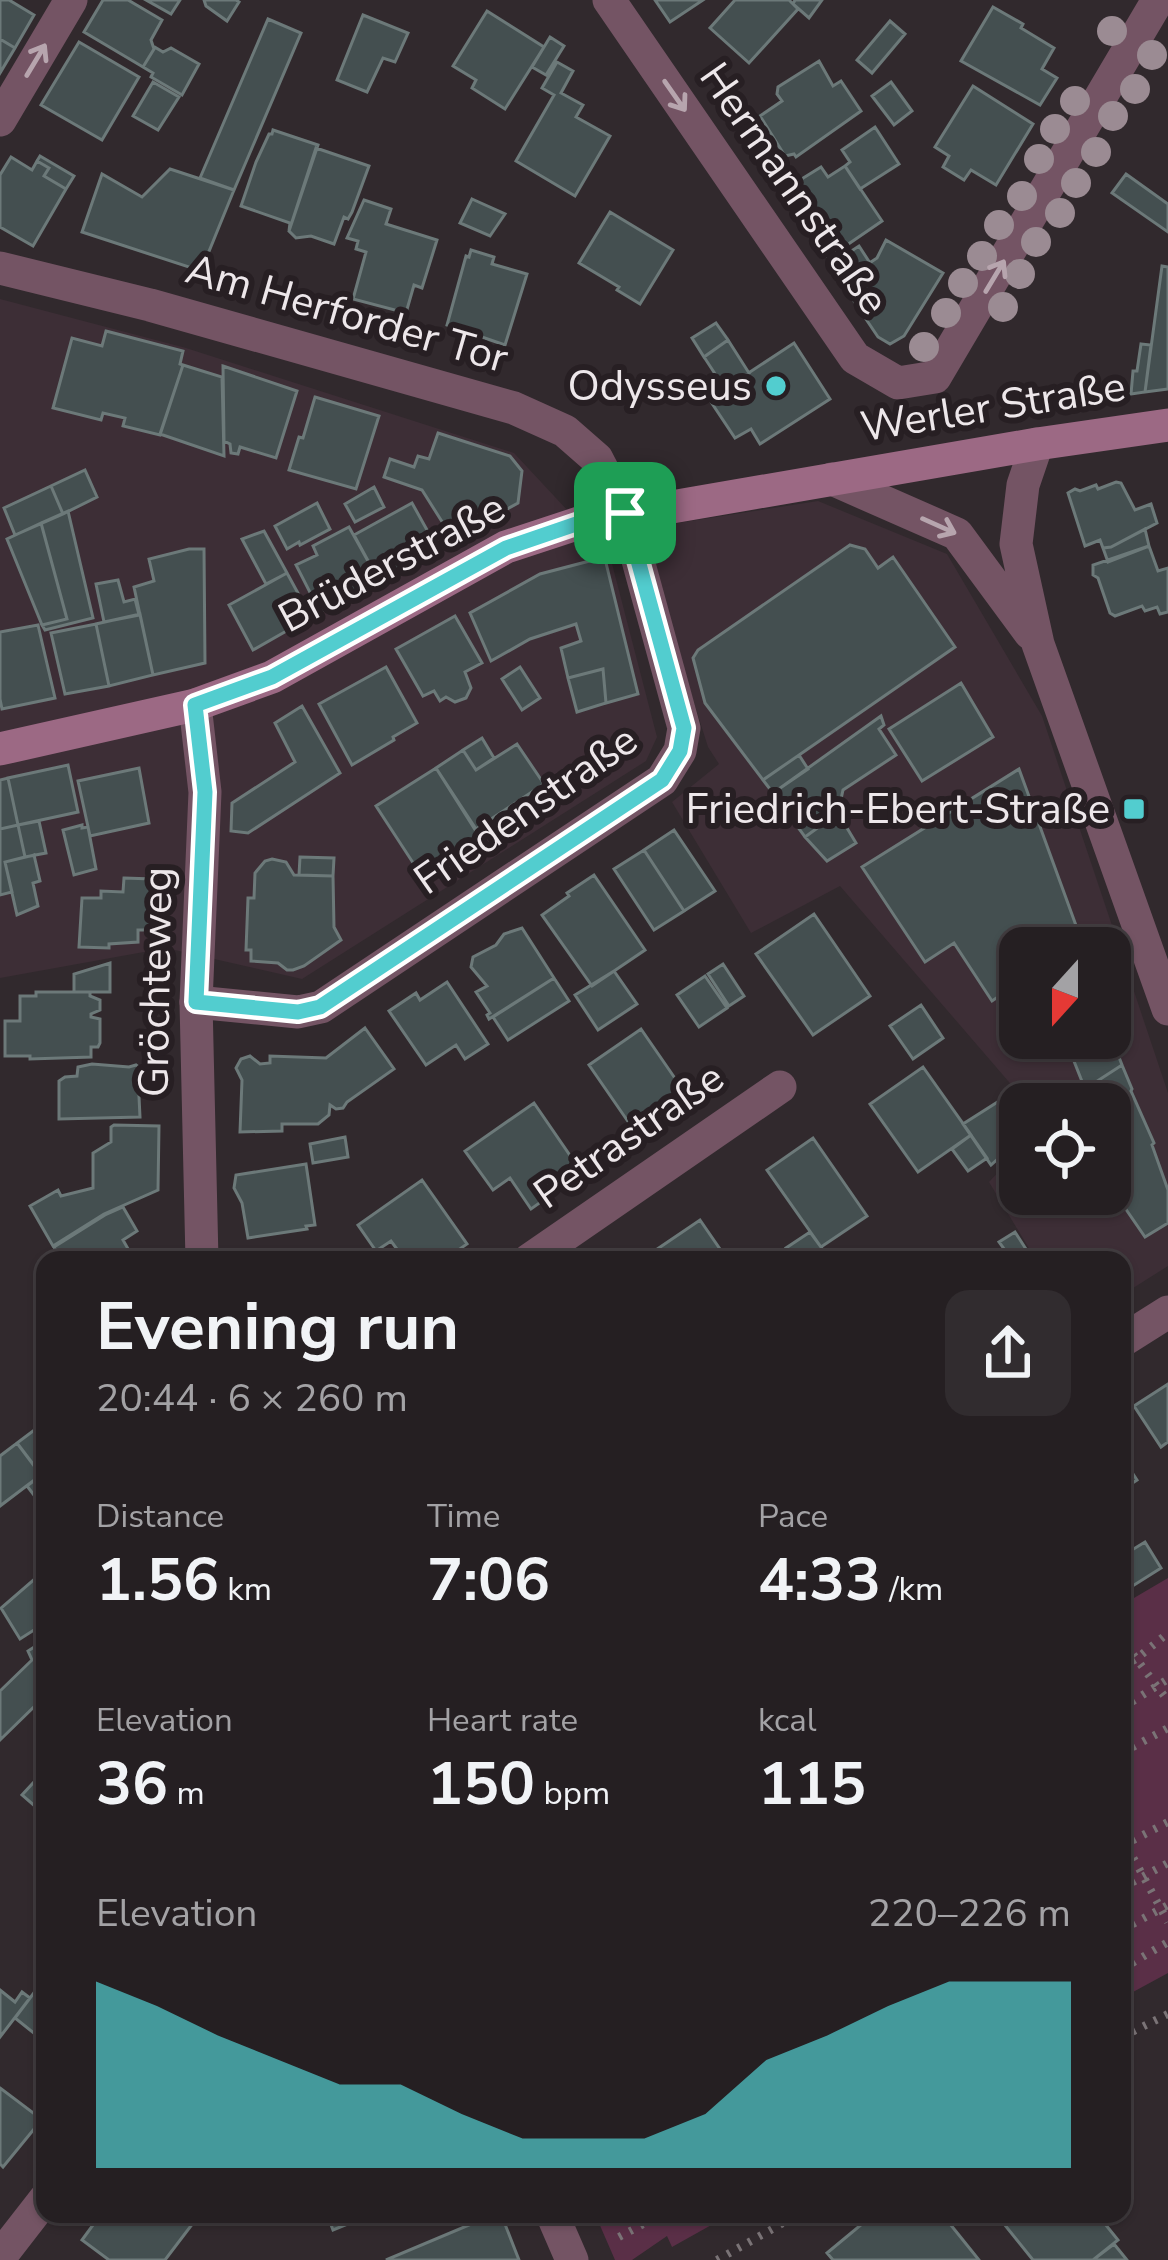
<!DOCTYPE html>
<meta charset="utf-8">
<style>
:root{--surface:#251f22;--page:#312c2f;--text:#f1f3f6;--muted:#a3a2a5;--line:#423d40;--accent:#52cdcf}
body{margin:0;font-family:"Nunito Sans",sans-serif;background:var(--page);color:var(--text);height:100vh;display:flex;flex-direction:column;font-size:45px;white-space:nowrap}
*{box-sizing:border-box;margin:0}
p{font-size:39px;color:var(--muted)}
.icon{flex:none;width:66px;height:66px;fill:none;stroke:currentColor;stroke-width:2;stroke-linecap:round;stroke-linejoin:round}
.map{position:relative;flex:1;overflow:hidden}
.sheet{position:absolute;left:36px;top:1251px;width:1095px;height:972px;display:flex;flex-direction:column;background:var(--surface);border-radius:24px;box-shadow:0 3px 9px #0004,0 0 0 3px var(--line)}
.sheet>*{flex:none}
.needle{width:78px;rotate:201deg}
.controls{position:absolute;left:999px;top:927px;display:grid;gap:24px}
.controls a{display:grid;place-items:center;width:132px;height:132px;border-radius:24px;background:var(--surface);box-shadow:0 3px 9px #0004,0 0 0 3px var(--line);font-size:60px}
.pin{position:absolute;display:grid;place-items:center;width:102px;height:102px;color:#fff;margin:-51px;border-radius:24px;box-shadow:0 6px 18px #0006}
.round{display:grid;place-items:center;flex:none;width:126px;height:126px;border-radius:24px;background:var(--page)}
.summary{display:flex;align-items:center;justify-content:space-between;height:204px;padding:0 60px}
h1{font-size:66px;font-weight:700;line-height:90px}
.stats{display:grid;grid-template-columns:repeat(3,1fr);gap:18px;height:204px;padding:12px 60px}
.stats div{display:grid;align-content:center}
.stats b{font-size:60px;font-weight:700}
.stats small{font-size:33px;font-weight:400}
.stats p{font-size:33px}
.chart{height:336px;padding:24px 60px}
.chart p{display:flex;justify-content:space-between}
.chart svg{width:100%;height:216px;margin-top:12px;fill:var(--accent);opacity:.7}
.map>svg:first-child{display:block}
.built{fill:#3d2e36;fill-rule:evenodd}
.green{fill:#5a2f47}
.building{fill:#444f50;stroke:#6c7979;stroke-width:3}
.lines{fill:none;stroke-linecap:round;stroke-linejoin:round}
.path{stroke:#7a7376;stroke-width:8;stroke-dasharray:3 9;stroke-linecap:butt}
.minor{stroke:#745464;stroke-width:33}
.tertiary{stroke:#745464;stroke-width:33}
.secondary{stroke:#9c6984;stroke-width:33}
.tree{fill:#9b8b93}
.oneway{stroke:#b7a5ae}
.route-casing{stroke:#fff;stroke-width:24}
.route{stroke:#52cdcf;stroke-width:15}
.poi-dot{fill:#52cdcf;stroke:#271f23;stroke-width:4.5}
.labels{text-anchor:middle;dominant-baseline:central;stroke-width:12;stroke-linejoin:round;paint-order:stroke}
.street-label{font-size:42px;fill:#ede7ea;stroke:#271f23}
.poi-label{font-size:42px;fill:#ede7ea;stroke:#271f23;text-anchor:end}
</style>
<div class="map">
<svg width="1168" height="2260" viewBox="0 0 1168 2260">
<rect width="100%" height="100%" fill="#31292d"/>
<!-- built -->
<path class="built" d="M0,299L186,348L514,453L610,556L657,737L646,761L302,979L166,948L0,978Z
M818,501L947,554L1042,716L1168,1093V1266L1122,1295V1260H1036L989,1182L1020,1149V1194H1110V1104H1028L840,886L751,933L672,802L719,764L708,747L639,529ZM1020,948H1110V1038H1020Z"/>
<!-- green -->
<path class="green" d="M1168,1578V1973L1122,1998V1605Z
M595,2214H731L672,2247L667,2236L632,2260H615Z"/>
<!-- building -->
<path class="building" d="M0,0H9L34,15L15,48L0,39Z
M103,0H128L162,20L151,40L154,49L143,67L84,32Z
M146,0H180L171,14Z
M204,0H236L239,2L227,21L206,6Z
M655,0H703L670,22Z
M735,0H789L798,9L749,63L710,28Z
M795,0H822L809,18L793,4Z
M993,7L1023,24L1021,28L1054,48L1042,69L1057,78L1040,105L961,61Z
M487,11L544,47L505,109L472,88L476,80L453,66Z
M363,15L408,33L395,62L383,58L367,92L337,80Z
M268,19L301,33L234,190L200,178Z
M890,21L905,34L872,73L857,60Z
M550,37L564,46L546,75L532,67Z
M0,39L15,48L0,73Z
M79,42L139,77L102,140L41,105Z
M153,46L163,52L171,48L199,64L182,95L151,77L153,73L143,67L154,49Z
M819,61L833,86L841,81L861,111L796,157L794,154L785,156L760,116L782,101L777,94L778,87Z
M557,62L573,71L561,93L583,105L576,117L610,136L575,196L516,161L554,95L542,88Z
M153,82L179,97L158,130L133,116Z
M891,82L912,111L894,125L872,96Z
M973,86L1033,124L996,185L971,170L964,180L943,167L949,156L935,147Z
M875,127L899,164L860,189L845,166L850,162L842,150Z
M273,130L318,145L289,231L290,223L241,206L256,162L269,134H272Z
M316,148L369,166L352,212L348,219L344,217L334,244L311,236L296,238L289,231Z
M40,156L74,176L66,189L44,176L49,168L37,161Z
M11,157L32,170L37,161L49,168L44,176L66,189L33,246L0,227V175Z
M845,166L882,221L828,258L789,202L806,191L800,180L821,167L828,177Z
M170,169L234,190L201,271L82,232L102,174L142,197Z
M1126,174L1168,204V232L1112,193Z
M472,199L505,214L490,236L460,223Z
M364,200L391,209L386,224L437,240L422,288L414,285L406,313L353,299L366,252L356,249L358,241L347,238Z
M610,212L673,250L640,304L617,290L619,287L579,263Z
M886,240L943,273L904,336L890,344L878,337L841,282L877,258Z
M859,246L870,263L841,282L830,265Z
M471,250L494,257L492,264L527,274L505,345L447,325L466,256L469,257Z
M1162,266L1168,267V389L1145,392Z
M716,323L728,340L704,357L692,338Z
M106,331L183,351L180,364L183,365L160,435L123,426L125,418L103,413L101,420L53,408L72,338L102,346Z
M728,340L749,373L725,389L704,357Z
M794,343L830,399L760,444L751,429L735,438L709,399Z
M1141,344L1151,345L1145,392L1131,394L1133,371H1137Z
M183,365L222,377L224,456L160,434Z
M223,366L297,391L276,458L240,447L238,454L231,453L230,444L224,441Z
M315,397L379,416L356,489L289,470L299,437L303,438Z
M438,433L510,456L522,471L518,503L453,539L422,490L384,477L390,459L414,467L418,456L429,459Z
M85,470L97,497L63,514L51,486Z
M1116,482L1121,483L1135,510L1151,504L1157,523L1111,547L1103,548L1100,540L1085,546L1068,493L1075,489L1080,491L1096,485L1098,489Z
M51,486L63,514L15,535L4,508Z
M374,487L384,507L355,522L345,504Z
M317,503L330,529L300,545L299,542L287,549L275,526Z
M412,503L437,548L378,579L354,535Z
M68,511L93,618L45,630L42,625L67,619L41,523Z
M41,523L67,619L42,625L7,539Z
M349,527L378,579L320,612L296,565L317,555L313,546Z
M1145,529L1149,546L1108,562L1103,548L1111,547Z
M264,531L287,573L266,584L242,539Z
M850,545L865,549L878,568L893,557L955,647L763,780L705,703L693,658L698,650Z
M1149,546L1158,571L1168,568V612L1160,614L1157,607L1145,611L1142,606L1115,616L1110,613L1098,578L1093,575V565Z
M189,549H204L205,663L153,675L134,587L154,581L149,559Z
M601,558L606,563L638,694L606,703L603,669L568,678L561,648L581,641L576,624L530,639L491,661L470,613L540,574Z
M287,573L311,617L253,650L229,605Z
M118,580L124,602L135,599L139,615L104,622L96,584Z
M140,614L153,675L109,686L96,624Z
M455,616L482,663L465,672L471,688L466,698L455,702L446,697L440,701L434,691L423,696L396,649Z
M96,624L109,686L65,694L51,633Z
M38,625L55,698L2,709L0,699V632Z
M386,667L417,723L393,737L394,740L352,765L319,704Z
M520,667L540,698L522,710L502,679Z
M603,669L606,703L577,712L568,678Z
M961,683L993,737L922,781L889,729Z
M302,706L340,773L248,833L231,831L232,803L295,762L275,723Z
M881,716L884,725L879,729L896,755L843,790L838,813L805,837L773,793Z
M482,738L494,758L476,770L463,750Z
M517,744L544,784L476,829L436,768L463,750L476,770Z
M799,755L808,769L773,793L763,780Z
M68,765L78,812L18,825L8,778Z
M139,768L149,823L90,836L78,781Z
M436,768L479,836L454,853L451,867L442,871L433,867L421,875L376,806Z
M1019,769L1082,942L1073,948H1020V982L992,1001L954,943L925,962L862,867Z
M8,778L18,825L0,829V780Z
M838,813L856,843L827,861L805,837Z
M39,821L46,853L25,857L18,825Z
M18,825L25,857L5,862L12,892L0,895V829Z
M82,825V828L88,827L96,869L74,875L63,830Z
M674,830L715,891L684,911L644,850Z
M644,850L684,911L654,930L614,869Z
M34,855L40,881L33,883L38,906L17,915L5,862Z
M300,857L334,858L333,876L299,875Z
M272,859L286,862L294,875L333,876L334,927L341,940L304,966L293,970H287L278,963L251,961V950H246L248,898H254L255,873L265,861Z
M594,875L645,950L592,986L542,915L569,896L567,893Z
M124,878L152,879V885L158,889L157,901L152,905L150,930H138V942L109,944V948L79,947L82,898H101V891L123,892Z
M814,914L870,996L813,1035L756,954Z
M522,928L554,978L489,1019L487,1015L490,1013L476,992L487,986L471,967L473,957L496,945L504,934Z
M110,963V992H74V974Z
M723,964L744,996L729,1006L708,974Z
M614,971L637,1004L598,1030L575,995Z
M705,976L727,1008L699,1027L677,995Z
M554,978L569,1001L508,1040L493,1017Z
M447,982L488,1044L465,1059L456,1045L426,1065L389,1011L416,993L420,1000Z
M36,992H90V996L100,1000V1010L91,1014V1017L100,1019V1043L98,1047H91V1057L30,1059V1056H5V1021H20V996H36Z
M921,1005L943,1038L913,1059L890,1026Z
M365,1028L394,1069L347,1102L343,1108L336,1109L330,1105L329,1115L318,1124H282V1131L240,1132L242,1080L236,1068L241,1059L250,1056L260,1064L270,1063V1056L326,1058Z
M641,1029L690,1100L638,1136L589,1065Z
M1110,1034L1122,1065L1085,1089L1070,1051L1090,1038H1110Z
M92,1064L129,1067L136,1065L140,1068L138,1076L140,1117L59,1119V1081L65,1077L77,1076L78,1067Z
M1122,1065L1132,1089L1131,1091L1154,1143L1152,1145L1168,1190V1223L1145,1237L1110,1186L1112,1148L1110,1104H1092L1085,1089Z
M923,1067L971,1135L918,1172L870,1104Z
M1007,1096L1020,1113V1139L991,1165L963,1124Z
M534,1103L582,1173L531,1209L510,1178L493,1190L465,1151Z
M114,1125L159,1126L158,1190L104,1214L53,1246L30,1206L58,1190L61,1196L93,1188V1153L111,1142V1127Z
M971,1135L987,1158L968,1171L952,1149Z
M345,1137L348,1157L313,1163L310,1144Z
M813,1138L867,1216L821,1247L767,1170Z
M306,1164L315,1225L306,1226L307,1229L248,1238L242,1203L234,1188L236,1175Z
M422,1180L467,1244L444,1260H405L391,1241L376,1251L358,1225Z
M123,1207L137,1231L123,1240L131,1254L119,1260H61L54,1247L105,1215Z
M700,1220L722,1252L712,1260H654L650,1254Z
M810,1232L821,1247L829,1260H794L786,1248Z
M1015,1232L1033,1260H1012L999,1242Z
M1168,1384V1442L1161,1447L1134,1406Z
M45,1422V1462L36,1468L17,1443Z
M17,1443L41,1475L0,1506V1456Z
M1122,1457L1137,1480L1122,1490Z
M45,1472V1500L40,1503L27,1486Z
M1145,1542L1161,1568L1131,1587L1122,1572V1556Z
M45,1570V1623L20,1639L1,1608Z
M45,1640V1696L0,1740V1691L32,1660L28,1651Z
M45,1770V1815L22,1795Z
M45,1978V2042L15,2018Z
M0,1990L15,2002L22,1992L30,1998L0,2037Z
M0,2088L40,2118L37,2122L39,2123L3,2167L0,2164Z
M101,2214H200L165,2260H109L82,2240Z
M327,2214H372L333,2230Z
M495,2214H501L519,2260H386Z
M874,2214H942L979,2260H833L827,2253Z
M996,2214H1097L1118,2240L1093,2260H1033Z
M1114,2244L1127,2260H1093Z"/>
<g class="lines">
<!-- path -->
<path class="path" d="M1126,1645L1168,1701
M1122,1667L1136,1659L1168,1633
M1122,1708L1168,1679
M1122,1753L1168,1728
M1122,1837L1168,1922
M1122,1846L1168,1822
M1122,1888L1168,1863
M1122,1930L1168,1905
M1122,1969L1168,1942
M1122,2037L1168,2014
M619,2237L662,2214
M717,2260L799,2214"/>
<!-- minor -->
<path class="minor" d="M609,0L855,358L898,383L935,377L1158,0
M0,120L71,0
M0,268L150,305L514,408L565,431L597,459L625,513L684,728L680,751L662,780L321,1007L298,1012L196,1002
M1037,444L1023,485L1016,544L1038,644L1168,1009
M832,479L957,534L1030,633
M529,1260L780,1087
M1122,1341L1168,1312
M0,2257L45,2199"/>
<!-- tertiary -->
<path class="tertiary" d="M195,705L205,792L196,1002L202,1260
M552,2214L572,2260"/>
<!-- secondary -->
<path class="secondary" d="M0,749L195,705L272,677L506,547L579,523L1037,444L1168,425"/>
</g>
<!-- trees -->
<g class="tree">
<circle cx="1112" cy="31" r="15"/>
<circle cx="1152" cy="55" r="15"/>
<circle cx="1135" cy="89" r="15"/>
<circle cx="1075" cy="101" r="15"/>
<circle cx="1113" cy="116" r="15"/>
<circle cx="1055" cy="129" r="15"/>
<circle cx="1096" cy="152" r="15"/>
<circle cx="1039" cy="159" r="15"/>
<circle cx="1076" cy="183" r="15"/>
<circle cx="1022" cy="196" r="15"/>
<circle cx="1060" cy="213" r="15"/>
<circle cx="999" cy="225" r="15"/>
<circle cx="1036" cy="242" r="15"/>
<circle cx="982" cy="256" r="15"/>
<circle cx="1020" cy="274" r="15"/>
<circle cx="963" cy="283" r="15"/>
<circle cx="1003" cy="307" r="15"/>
<circle cx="946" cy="313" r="15"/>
<circle cx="924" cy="347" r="15"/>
</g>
<!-- one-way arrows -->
<defs><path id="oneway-shaft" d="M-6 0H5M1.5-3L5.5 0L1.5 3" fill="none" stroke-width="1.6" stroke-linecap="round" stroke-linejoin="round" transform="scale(3)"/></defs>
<g class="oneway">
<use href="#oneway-shaft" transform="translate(36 60) rotate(-59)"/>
<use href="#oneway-shaft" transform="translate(675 96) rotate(55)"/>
<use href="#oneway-shaft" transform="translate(995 276) rotate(-59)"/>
<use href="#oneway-shaft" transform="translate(939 526) rotate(24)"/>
</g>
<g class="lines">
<!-- route casing -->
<g class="route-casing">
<path id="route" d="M625,513L684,728L680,751L662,780L320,1007L298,1012L196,1002L205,792L195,705L272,677L506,548L579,523Z"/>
</g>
<!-- route -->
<use href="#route" class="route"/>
</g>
<!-- markers -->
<g class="poi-dot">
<circle cx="776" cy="386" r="12"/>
<rect x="1122" y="797" width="24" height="24" rx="6"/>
</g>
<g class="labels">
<!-- street labels -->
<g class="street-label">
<text transform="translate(794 189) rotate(55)">Hermannstraße</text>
<text transform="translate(347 314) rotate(16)">Am Herforder Tor</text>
<text transform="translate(993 407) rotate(-9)">Werler Straße</text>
<text transform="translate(392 563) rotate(-28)">Brüderstraße</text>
<text transform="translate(526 810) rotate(-35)">Friedenstraße</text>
<text transform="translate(156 982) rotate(-89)">Gröchteweg</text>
<text transform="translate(629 1136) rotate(-35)">Petrastraße</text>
</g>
<!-- poi labels -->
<g class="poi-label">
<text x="752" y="386">Odysseus</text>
<text x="1110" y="809">Friedrich-Ebert-Straße</text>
</g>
</g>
</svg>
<div class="controls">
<a><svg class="needle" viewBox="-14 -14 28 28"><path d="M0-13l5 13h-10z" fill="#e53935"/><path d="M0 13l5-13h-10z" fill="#a3a2a5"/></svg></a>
<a><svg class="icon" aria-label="locate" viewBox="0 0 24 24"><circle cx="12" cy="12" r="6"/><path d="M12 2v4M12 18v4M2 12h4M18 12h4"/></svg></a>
</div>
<div class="pin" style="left:625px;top:513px;background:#1e9e55"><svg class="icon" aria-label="arrive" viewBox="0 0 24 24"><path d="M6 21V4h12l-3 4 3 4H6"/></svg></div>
<section class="sheet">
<div class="summary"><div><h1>Evening run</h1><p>20:44 · 6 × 260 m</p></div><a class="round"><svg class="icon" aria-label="share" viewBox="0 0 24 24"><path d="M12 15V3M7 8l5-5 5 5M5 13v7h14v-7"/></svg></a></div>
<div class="stats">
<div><p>Distance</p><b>1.56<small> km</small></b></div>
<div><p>Time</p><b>7:06</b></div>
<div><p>Pace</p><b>4:33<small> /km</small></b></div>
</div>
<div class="stats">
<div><p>Elevation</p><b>36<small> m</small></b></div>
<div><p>Heart rate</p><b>150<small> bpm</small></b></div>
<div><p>kcal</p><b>115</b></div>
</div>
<div class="chart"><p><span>Elevation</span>220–226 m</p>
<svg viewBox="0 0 160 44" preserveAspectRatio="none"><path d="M0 44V6L10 11L20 17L30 22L40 27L50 27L60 33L70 38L80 38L90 38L100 33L110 22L120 17L130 11L140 6L150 6L160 6V44z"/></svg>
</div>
</section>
</div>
